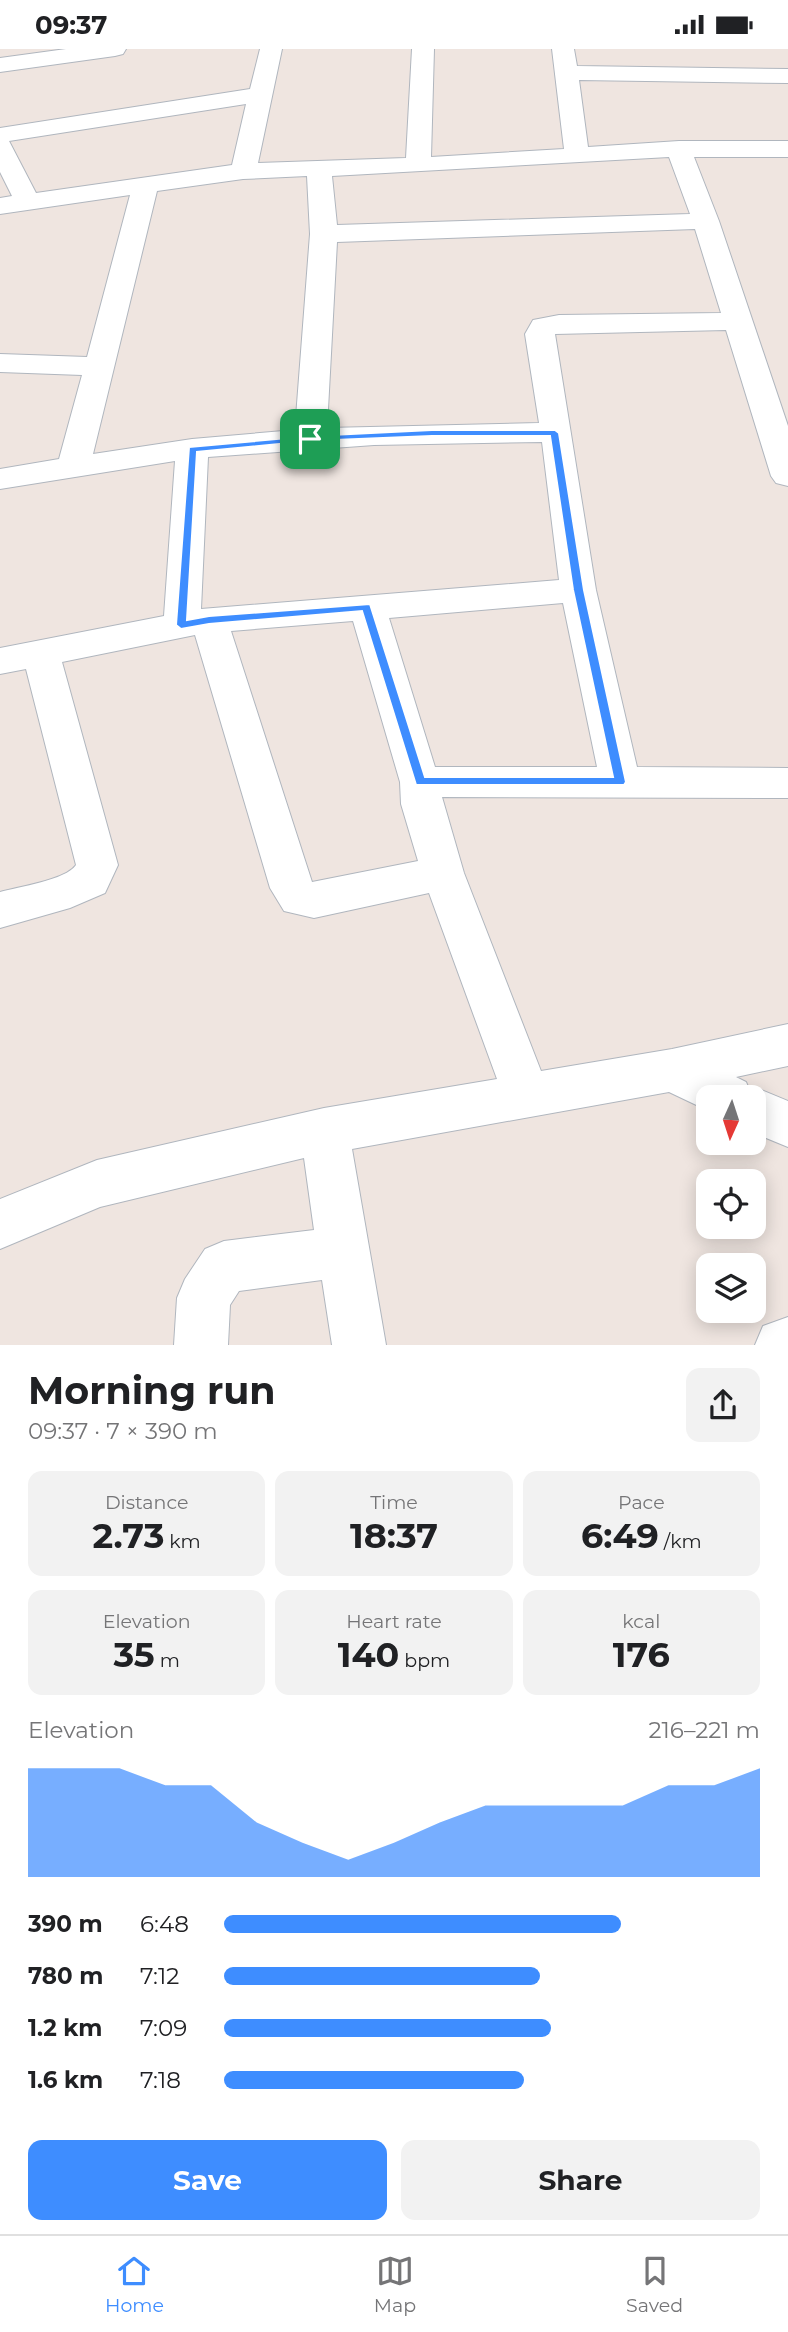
<!DOCTYPE html>
<meta charset="utf-8">
<style>
:root{--surface:#fff;--page:#f2f2f2;--text:#202124;--muted:#757577;--line:#e0e0e0;--accent:#3e8dff}
body{margin:0;font-family:Montserrat,sans-serif;background:var(--page);color:var(--text);height:100vh;display:flex;flex-direction:column;font-size:26px;white-space:nowrap}
*{box-sizing:border-box;margin:0}
p{font-size:23px;color:var(--muted)}
.icon{flex:none;width:38px;height:38px;fill:none;stroke:currentColor;stroke-width:2;stroke-linecap:round;stroke-linejoin:round}
.map{position:relative;height:1296px;overflow:hidden}
.side{display:flex;flex-direction:column;background:var(--surface);flex:1}
.side>*{flex:none}
.needle{width:46px;rotate:183deg}
.controls{position:absolute;left:696px;top:1036px;display:grid;gap:14px}
.controls a{display:grid;place-items:center;width:70px;height:70px;border-radius:14px;background:var(--surface);box-shadow:0 4px 18px #0003;font-size:35px}
.pin{position:absolute;display:grid;place-items:center;width:60px;height:60px;color:#fff;margin:-30px;border-radius:14px;box-shadow:0 4px 10px #0006}
.round{display:grid;place-items:center;flex:none;width:74px;height:74px;border-radius:14px;background:var(--page)}
.head{display:flex;align-items:center;justify-content:space-between;height:119px;padding:0 28px}
h1{font-size:38px;font-weight:700;line-height:52px}
.metrics{display:grid;grid-template-columns:repeat(3,1fr);gap:10px;height:119px;padding:7px 28px}
.metrics div{display:grid;align-content:center;border-radius:14px;background:var(--page);text-align:center}
.metrics b{font-size:35px;font-weight:700}
.metrics small{font-size:19px;font-weight:400}
.metrics p{font-size:19px}
.chart{height:196px;padding:14px 28px}
.chart p{display:flex;justify-content:space-between}
.chart svg{width:100%;height:126px;margin-top:7px;fill:var(--accent);opacity:.7}
.cta{display:flex;gap:14px;margin-top:auto;padding:14px 28px}
.cta a{flex:1;height:80px;border-radius:14px;background:var(--accent);color:#fff;font-size:28px;font-weight:700;line-height:80px;text-align:center}
.cta a+a{background:var(--page);color:var(--text)}
ul{padding:0 28px;list-style:none;font-size:23px}
li{display:grid;grid-template-columns:112px 84px 1fr;align-items:center;height:52px}
li i{height:18px;border-radius:9px;background:var(--accent)}
.status{display:flex;justify-content:space-between;align-items:center;height:49px;padding:0 35px;background:var(--surface);direction:ltr}
.status svg{height:19px;fill:currentColor}
.dock{display:flex;justify-content:space-around;align-items:center;height:98px;border-top:2px solid var(--line);background:var(--surface);font-size:19px;color:var(--muted)}
.dock a{display:grid;justify-items:center;gap:4px}
.dock .active{color:var(--accent)}
.map>svg:first-child{display:block}
.lines{fill:none;stroke-linecap:round;stroke-linejoin:round}
.minor-casing{stroke:#b0b6be;stroke-width:2}
.minor{fill:#fff;fill-rule:evenodd}
.route{fill:#3e8dff;stroke:#fff;stroke-width:2;fill-rule:evenodd}
</style>
<div class="status"><b>09:37</b><svg viewBox="0 0 49 12"><path d="M0 12V9h3v3zM5 12V6h3v6zM10 12V3h3v9zM15 12V0h3v12zM26 1h20v11H26zM47 4h2v5h-2z"/></svg></div>
<div class="map">
<svg width="788" height="1296" viewBox="0 0 788 1296">
<rect width="100%" height="100%" fill="#efe5e0"/>
<g class="lines">
<!-- minor casing -->
<g class="minor-casing">
<path id="minor" d="M66,0H126L123,5L115,7L0,23V9Z
M260,0H282L258,114L406,109L412,0H434L431,108L564,100L552,0H574L577,17L788,20V34L579,31L588,98L679,92H788V108H694L719,172L788,377V437L776,434L771,427L726,281L555,285L596,541L637,718L788,719V749L442,748L464,824L541,1022L672,1000L788,975V1017L736,1028L746,1033L749,1040L754,1038L788,1052V1098L754,1084V1048H709V1062L669,1043L352,1100L386,1296H332L322,1231L239,1242L230,1256L228,1296H174L177,1249L185,1230L205,1200L224,1192L314,1181L304,1109L100,1158L0,1200V1150L97,1111L324,1059L497,1030L429,844L314,869L284,862L270,839L195,586L62,613L118,816L105,844L70,859L0,879V843C18,838 66,831 76,816L26,620L0,625V599L164,567L175,412L0,440V420L59,410L82,326L0,323V305L87,308L130,146L0,165V149L12,147L0,123V79L250,40ZM246,55L232,116L36,144L9,92ZM669,108L690,165L337,176L332,127ZM307,127L310,185L295,381L192,390L93,405L157,142L243,130ZM695,180L721,264L559,266L533,271L525,285L539,374L327,379L337,193ZM542,393L559,531L201,560L208,408L374,396ZM563,554L597,718H435L389,569ZM353,572L400,733L401,755L418,812L312,833L231,582Z
M788,1268V1296H755L763,1277Z"/>
</g>
<!-- minor -->
<use href="#minor" class="minor"/>
</g>
<!-- route -->
<path class="route" d="M432,381H555L559,384L584,541L626,733L624,736H416L362,562L209,575L181,580L176,576L189,398L310,387ZM432,387H550L573,541L613,728H425L370,555L209,567L187,571L197,403L310,392Z"/>
</svg>
<div class="controls">
<a><svg class="needle" viewBox="-14 -14 28 28"><path d="M0-13l5 13h-10z" fill="#e53935"/><path d="M0 13l5-13h-10z" fill="#757577"/></svg></a>
<a><svg class="icon" aria-label="locate" viewBox="0 0 24 24"><circle cx="12" cy="12" r="6"/><path d="M12 2v4M12 18v4M2 12h4M18 12h4"/></svg></a>
<a><svg class="icon" aria-label="layers" viewBox="0 0 24 24"><path d="M12 4l9 5-9 5-9-5zM3 14l9 5 9-5"/></svg></a>
</div>
<div class="pin" style="left:310px;top:390px;background:#1e9e55"><svg class="icon" aria-label="arrive" viewBox="0 0 24 24"><path d="M6 21V4h12l-3 4 3 4H6"/></svg></div>
</div>
<section class="side">
<div class="head"><div><h1>Morning run</h1><p>09:37 · 7 × 390 m</p></div><a class="round"><svg class="icon" aria-label="share" viewBox="0 0 24 24"><path d="M12 15V3M7 8l5-5 5 5M5 13v7h14v-7"/></svg></a></div>
<div class="metrics">
<div><p>Distance</p><b>2.73<small> km</small></b></div>
<div><p>Time</p><b>18:37</b></div>
<div><p>Pace</p><b>6:49<small> /km</small></b></div>
</div>
<div class="metrics">
<div><p>Elevation</p><b>35<small> m</small></b></div>
<div><p>Heart rate</p><b>140<small> bpm</small></b></div>
<div><p>kcal</p><b>176</b></div>
</div>
<div class="chart"><p><span>Elevation</span>216–221 m</p>
<svg viewBox="0 0 160 44" preserveAspectRatio="none"><path d="M0 44V6L10 6L20 6L30 12L40 12L50 25L60 32L70 38L80 32L90 25L100 19L110 19L120 19L130 19L140 12L150 12L160 6V44z"/></svg>
</div>
<ul>
<li><b>390 m</b>6:48<i style="width:74%"></i></li>
<li><b>780 m</b>7:12<i style="width:59%"></i></li>
<li><b>1.2 km</b>7:09<i style="width:61%"></i></li>
<li><b>1.6 km</b>7:18<i style="width:56%"></i></li>
</ul>
<div class="cta"><a>Save</a><a>Share</a></div>
</section>
<nav class="dock">
<a class="active"><svg class="icon" aria-label="home" viewBox="0 0 24 24"><path d="M3 11l9-7 9 7M6 9v11h12V9"/></svg>Home</a>
<a><svg class="icon" aria-label="map" viewBox="0 0 24 24"><path d="M3 6l6-2 6 2 6-2v14l-6 2-6-2-6 2zM9 4v14M15 6v14"/></svg>Map</a>
<a><svg class="icon" aria-label="saved" viewBox="0 0 24 24"><path d="M7 4h10v16l-5-4-5 4z"/></svg>Saved</a>
</nav>
